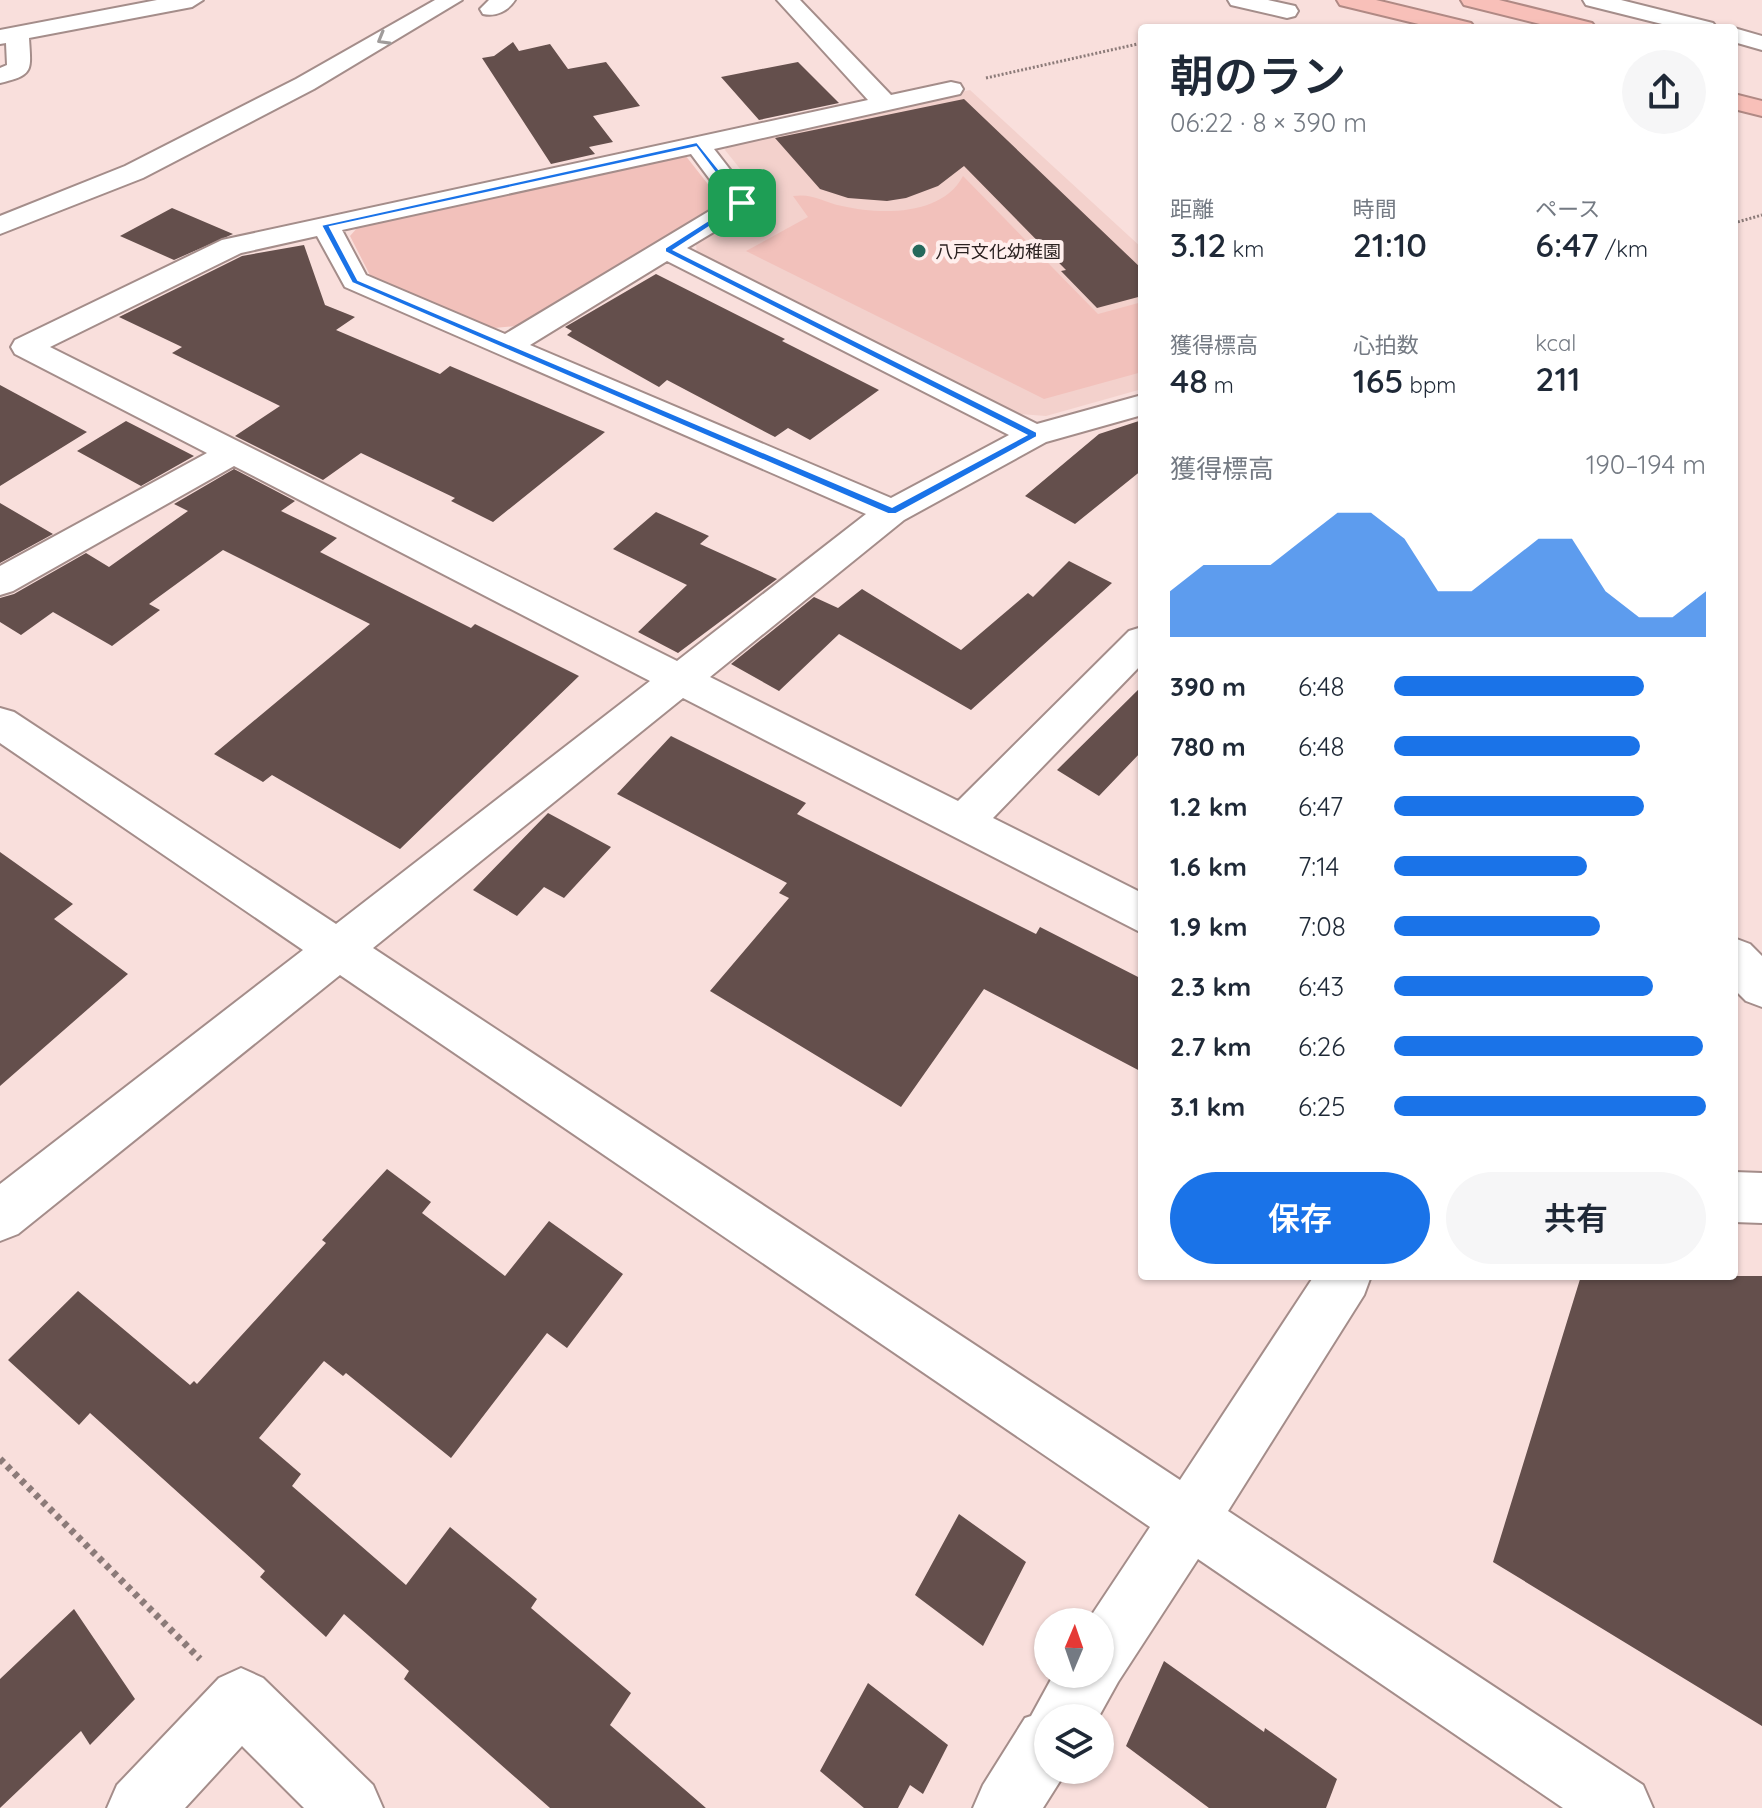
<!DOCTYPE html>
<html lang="ja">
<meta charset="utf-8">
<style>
:root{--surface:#fff;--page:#f6f6f7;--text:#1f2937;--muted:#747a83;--accent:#1a73e8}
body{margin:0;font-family:Quicksand,"Noto Sans JP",sans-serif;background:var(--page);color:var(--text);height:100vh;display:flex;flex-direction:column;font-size:30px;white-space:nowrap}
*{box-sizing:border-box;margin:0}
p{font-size:26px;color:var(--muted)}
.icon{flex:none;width:44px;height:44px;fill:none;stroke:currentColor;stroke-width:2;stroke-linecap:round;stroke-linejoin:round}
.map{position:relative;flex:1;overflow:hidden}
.panel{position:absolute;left:1138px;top:24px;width:600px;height:1256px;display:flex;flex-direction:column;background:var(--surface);border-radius:8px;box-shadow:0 2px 6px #0004}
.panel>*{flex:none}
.needle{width:52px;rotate:2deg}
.buttons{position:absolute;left:1034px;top:1608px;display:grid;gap:16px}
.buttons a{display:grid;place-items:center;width:80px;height:80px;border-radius:50%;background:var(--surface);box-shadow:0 2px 6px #0004;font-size:40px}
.pin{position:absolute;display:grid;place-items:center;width:68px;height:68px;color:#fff;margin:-34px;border-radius:16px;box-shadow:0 4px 12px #0006}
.round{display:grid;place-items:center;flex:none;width:84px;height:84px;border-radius:42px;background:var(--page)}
.head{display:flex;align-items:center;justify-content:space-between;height:136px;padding:0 32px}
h1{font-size:44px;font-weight:600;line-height:60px}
.stats{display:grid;grid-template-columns:repeat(3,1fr);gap:12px;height:136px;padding:8px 32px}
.stats div{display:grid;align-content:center}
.stats b{font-size:34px;font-weight:600}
.stats small{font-size:22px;font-weight:400}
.stats p{font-size:22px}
.chart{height:224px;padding:16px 32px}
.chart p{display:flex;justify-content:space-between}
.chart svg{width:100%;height:144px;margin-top:8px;fill:var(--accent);opacity:.7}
.button{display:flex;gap:16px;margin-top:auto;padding:16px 32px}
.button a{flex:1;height:92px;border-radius:48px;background:var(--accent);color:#fff;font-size:32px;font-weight:600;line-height:92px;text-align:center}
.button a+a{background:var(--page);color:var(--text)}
ul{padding:0 32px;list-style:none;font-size:26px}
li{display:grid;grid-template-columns:128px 96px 1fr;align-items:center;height:60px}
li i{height:20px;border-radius:10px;background:var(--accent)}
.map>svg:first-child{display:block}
.built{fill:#f3d1cc}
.green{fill:#f2c1bb}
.building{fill:#644f4c}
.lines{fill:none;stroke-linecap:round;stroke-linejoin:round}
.minor-casing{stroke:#a48d8a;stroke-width:4}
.highway-casing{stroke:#b08984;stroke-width:4}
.path-far1{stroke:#8c7b79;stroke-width:3;stroke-dasharray:2 2;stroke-linecap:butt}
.path{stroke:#8c7b79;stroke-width:7;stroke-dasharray:5 5;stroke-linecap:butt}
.minor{fill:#fff;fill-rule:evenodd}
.highway{fill:#f8c0b9;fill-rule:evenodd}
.oneway{stroke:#a09c9b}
.route{fill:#1a73e8;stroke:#fff;stroke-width:2;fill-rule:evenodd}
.poi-dot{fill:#25695c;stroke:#ffefed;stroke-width:3}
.labels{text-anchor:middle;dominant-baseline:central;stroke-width:8;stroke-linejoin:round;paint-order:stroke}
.far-poi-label{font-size:18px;fill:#2b2221;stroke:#ffefed;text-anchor:start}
</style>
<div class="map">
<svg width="1762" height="1808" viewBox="0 0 1762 1808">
<rect width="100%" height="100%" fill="#f9dfdc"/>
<!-- built -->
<path class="built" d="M970,90L1142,248V389L1046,416L1020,414L697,254L696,244L765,200L725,150L729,142Z"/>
<!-- green -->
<path class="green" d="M685,155L722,202L517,326L494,328L371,277L350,236L358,227Z
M963,176L1098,314L1142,302V372L1044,399L746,251L808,217L793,196C813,193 823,202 842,206C881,215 942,216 963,176Z"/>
<!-- building -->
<path class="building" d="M513,42L519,51L550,44L568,69L606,62L640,106L593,116L613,142L589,147L595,154L551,164L482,58L494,56Z
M798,62L839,103L759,120L721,77Z
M964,99L1142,269V296L1097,308L1061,271L1066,270L964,166L938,186L906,198L887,201L848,198L820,189L775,138Z
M172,208L233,234L174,260L120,236Z
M304,245L325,305L355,317L336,330L440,374L450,366L605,432L493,522L451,501L455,498L361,453L323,480L235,436L280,406L172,353L182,347L119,317L242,256Z
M656,274L785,339L782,341L879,390L810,440L788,428L775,437L667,380L659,387L567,335L572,331L565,327Z
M0,385L87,432L0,486Z
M1142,420V470L1075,524L1025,496L1099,434Z
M126,421L194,456L141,486L77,451Z
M234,469L295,501L281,511L337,538L320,552L471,628L475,624L579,676L400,849L272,775L263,782L214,754L370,624L223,550L149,604L160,610L112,646L53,612L21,635L0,622V598L14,594L86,553L109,567L188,511L174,504Z
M0,503L53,534L0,563Z
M656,512L709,536L700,544L777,579L678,653L638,632L687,585L613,549Z
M1069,561L1112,583L971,710L839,634L779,691L731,664L814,597L838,608L862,589L961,650L1028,593L1033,597Z
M1142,686V751L1099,796L1057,770Z
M671,736L806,803L797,814L1036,934L1040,927L1142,979V1072L984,989L901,1107L710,991L789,898L779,893L787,883L617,794Z
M548,813L611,847L564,898L544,887L517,916L473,890Z
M0,852L73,904L54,919L128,974L0,1086Z
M387,1169L431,1202L422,1213L505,1276L549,1221L623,1274L567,1348L547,1333L451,1458L346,1373L343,1376L324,1361L259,1438L301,1474L292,1486L406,1585L450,1527L537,1599L531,1608L631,1693L610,1725L706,1808H550L404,1679L409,1671L344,1614L326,1637L260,1577L265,1571L90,1413L79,1425L8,1360L78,1291L190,1385L194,1381L197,1384L326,1243L322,1240Z
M1581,1276H1762V1726L1493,1562Z
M959,1514L1026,1562L983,1646L915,1595Z
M74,1609L135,1699L90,1745L81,1731L0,1808V1679Z
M1164,1661L1264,1732L1265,1728L1337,1779L1326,1808H1209L1126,1746Z
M868,1683L948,1745L923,1794L910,1785L898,1808H864L820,1771Z"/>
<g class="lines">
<!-- minor casing -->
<g class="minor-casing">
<path id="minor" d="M157,0H203L192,7L29,38C31,71 34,75 0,83V68L7,65L6,43L0,44V30Z
M435,0H462L314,89L143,178L0,234V216L125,166L296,79Z
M489,0H515C508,11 496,17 483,14L480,9Z
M777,0H800L891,95L951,82L960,84L963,89L960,94L951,96L714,149L756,203L752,209L687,248L1037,424L1142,395V415L1046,442L904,520L710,677L958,801L1129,631L1142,627V664L993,818L1142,893V933L683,698L373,948L1180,1480L1314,1276H1371L1364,1295L1228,1511L1643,1785L1653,1808H1563L1198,1559L1118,1682L1098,1718H1048V1770H1067L1043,1808H973L983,1785L1025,1718L1031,1716L1054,1674H1100V1622H1087L1150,1527L340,975L18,1234L0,1241V1184L303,950L0,743V708L14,712L336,924L650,681L234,466L13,591L0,595V566L207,453L15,354L11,347L15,340L222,240L868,100ZM691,154L726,201L505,334L366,275L342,230ZM317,236L345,287L866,514L677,661L50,347L241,253ZM667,261L1009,435L891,498L530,345Z
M1228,0H1268L1295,6L1298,11L1295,16L1287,18L1231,5Z
M1583,0H1621L1713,23L1717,28H1678L1586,5Z
M1734,28L1762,36V50L1734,42Z
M1734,938L1750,944L1762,956V1007L1746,1001L1734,989Z
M1734,1172L1762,1173V1223L1734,1222Z
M241,1668L263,1678L373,1785L383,1808H304L242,1746L185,1808H107L117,1785L219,1678Z"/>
</g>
<!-- highway casing -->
<g class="highway-casing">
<path id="highway" d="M1337,0H1376L1471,23L1475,28H1435L1340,5Z
M1461,0H1499L1592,23L1596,28H1556L1464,5Z
M1734,94L1762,101V116L1734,109Z"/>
</g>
<!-- path-far1 -->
<path class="path-far1" d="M986,78L1142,43
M1734,223L1762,215"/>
<!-- path -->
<path class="path" d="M0,1459L200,1659"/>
<!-- minor -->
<use href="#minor" class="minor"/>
<!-- highway -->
<use href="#highway" class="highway"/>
</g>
<!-- one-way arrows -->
<defs><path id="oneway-chevron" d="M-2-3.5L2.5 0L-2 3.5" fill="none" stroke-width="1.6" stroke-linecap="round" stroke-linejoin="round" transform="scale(2)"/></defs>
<use class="oneway" href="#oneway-chevron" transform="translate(383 39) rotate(150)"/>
<!-- route -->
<path class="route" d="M697,142L746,203L674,250L1037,432V437L896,514H888L352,283L321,225ZM696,147L737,202L665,248V252L1026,435L892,507L358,280L330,227Z"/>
<!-- markers -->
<circle class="poi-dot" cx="919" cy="251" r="8"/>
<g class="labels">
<!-- far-poi labels -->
<g class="far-poi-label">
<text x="935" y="251">八戸文化幼稚園</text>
</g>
</g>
</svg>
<div class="buttons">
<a><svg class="needle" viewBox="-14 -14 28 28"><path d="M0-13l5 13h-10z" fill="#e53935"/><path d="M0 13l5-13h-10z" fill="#747a83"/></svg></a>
<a><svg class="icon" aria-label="layers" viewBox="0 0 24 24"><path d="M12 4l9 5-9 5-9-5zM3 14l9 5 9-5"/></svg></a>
</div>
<div class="pin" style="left:742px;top:203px;background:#1e9e55"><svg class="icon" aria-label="arrive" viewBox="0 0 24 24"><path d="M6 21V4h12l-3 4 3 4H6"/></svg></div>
<section class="panel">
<div class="head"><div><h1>朝のラン</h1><p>06:22 · 8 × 390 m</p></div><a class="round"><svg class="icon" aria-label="share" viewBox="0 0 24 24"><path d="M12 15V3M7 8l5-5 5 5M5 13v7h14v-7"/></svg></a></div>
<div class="stats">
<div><p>距離</p><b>3.12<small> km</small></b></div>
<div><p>時間</p><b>21:10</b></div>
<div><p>ペース</p><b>6:47<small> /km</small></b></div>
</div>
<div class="stats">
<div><p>獲得標高</p><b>48<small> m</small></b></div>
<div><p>心拍数</p><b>165<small> bpm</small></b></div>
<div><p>kcal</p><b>211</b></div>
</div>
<div class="chart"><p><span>獲得標高</span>190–194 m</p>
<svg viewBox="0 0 160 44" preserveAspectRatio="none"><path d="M0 44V30L10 22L20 22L30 22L40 14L50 6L60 6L70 14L80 30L90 30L100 22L110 14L120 14L130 30L140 38L150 38L160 30V44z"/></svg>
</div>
<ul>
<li><b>390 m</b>6:48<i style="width:80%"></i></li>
<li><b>780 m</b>6:48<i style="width:79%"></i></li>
<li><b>1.2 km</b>6:47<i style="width:80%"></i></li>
<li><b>1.6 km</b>7:14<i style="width:62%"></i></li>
<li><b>1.9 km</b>7:08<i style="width:66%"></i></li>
<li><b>2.3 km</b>6:43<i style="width:83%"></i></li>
<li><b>2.7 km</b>6:26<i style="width:99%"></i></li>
<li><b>3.1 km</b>6:25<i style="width:100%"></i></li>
</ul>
<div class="button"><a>保存</a><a>共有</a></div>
</section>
</div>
